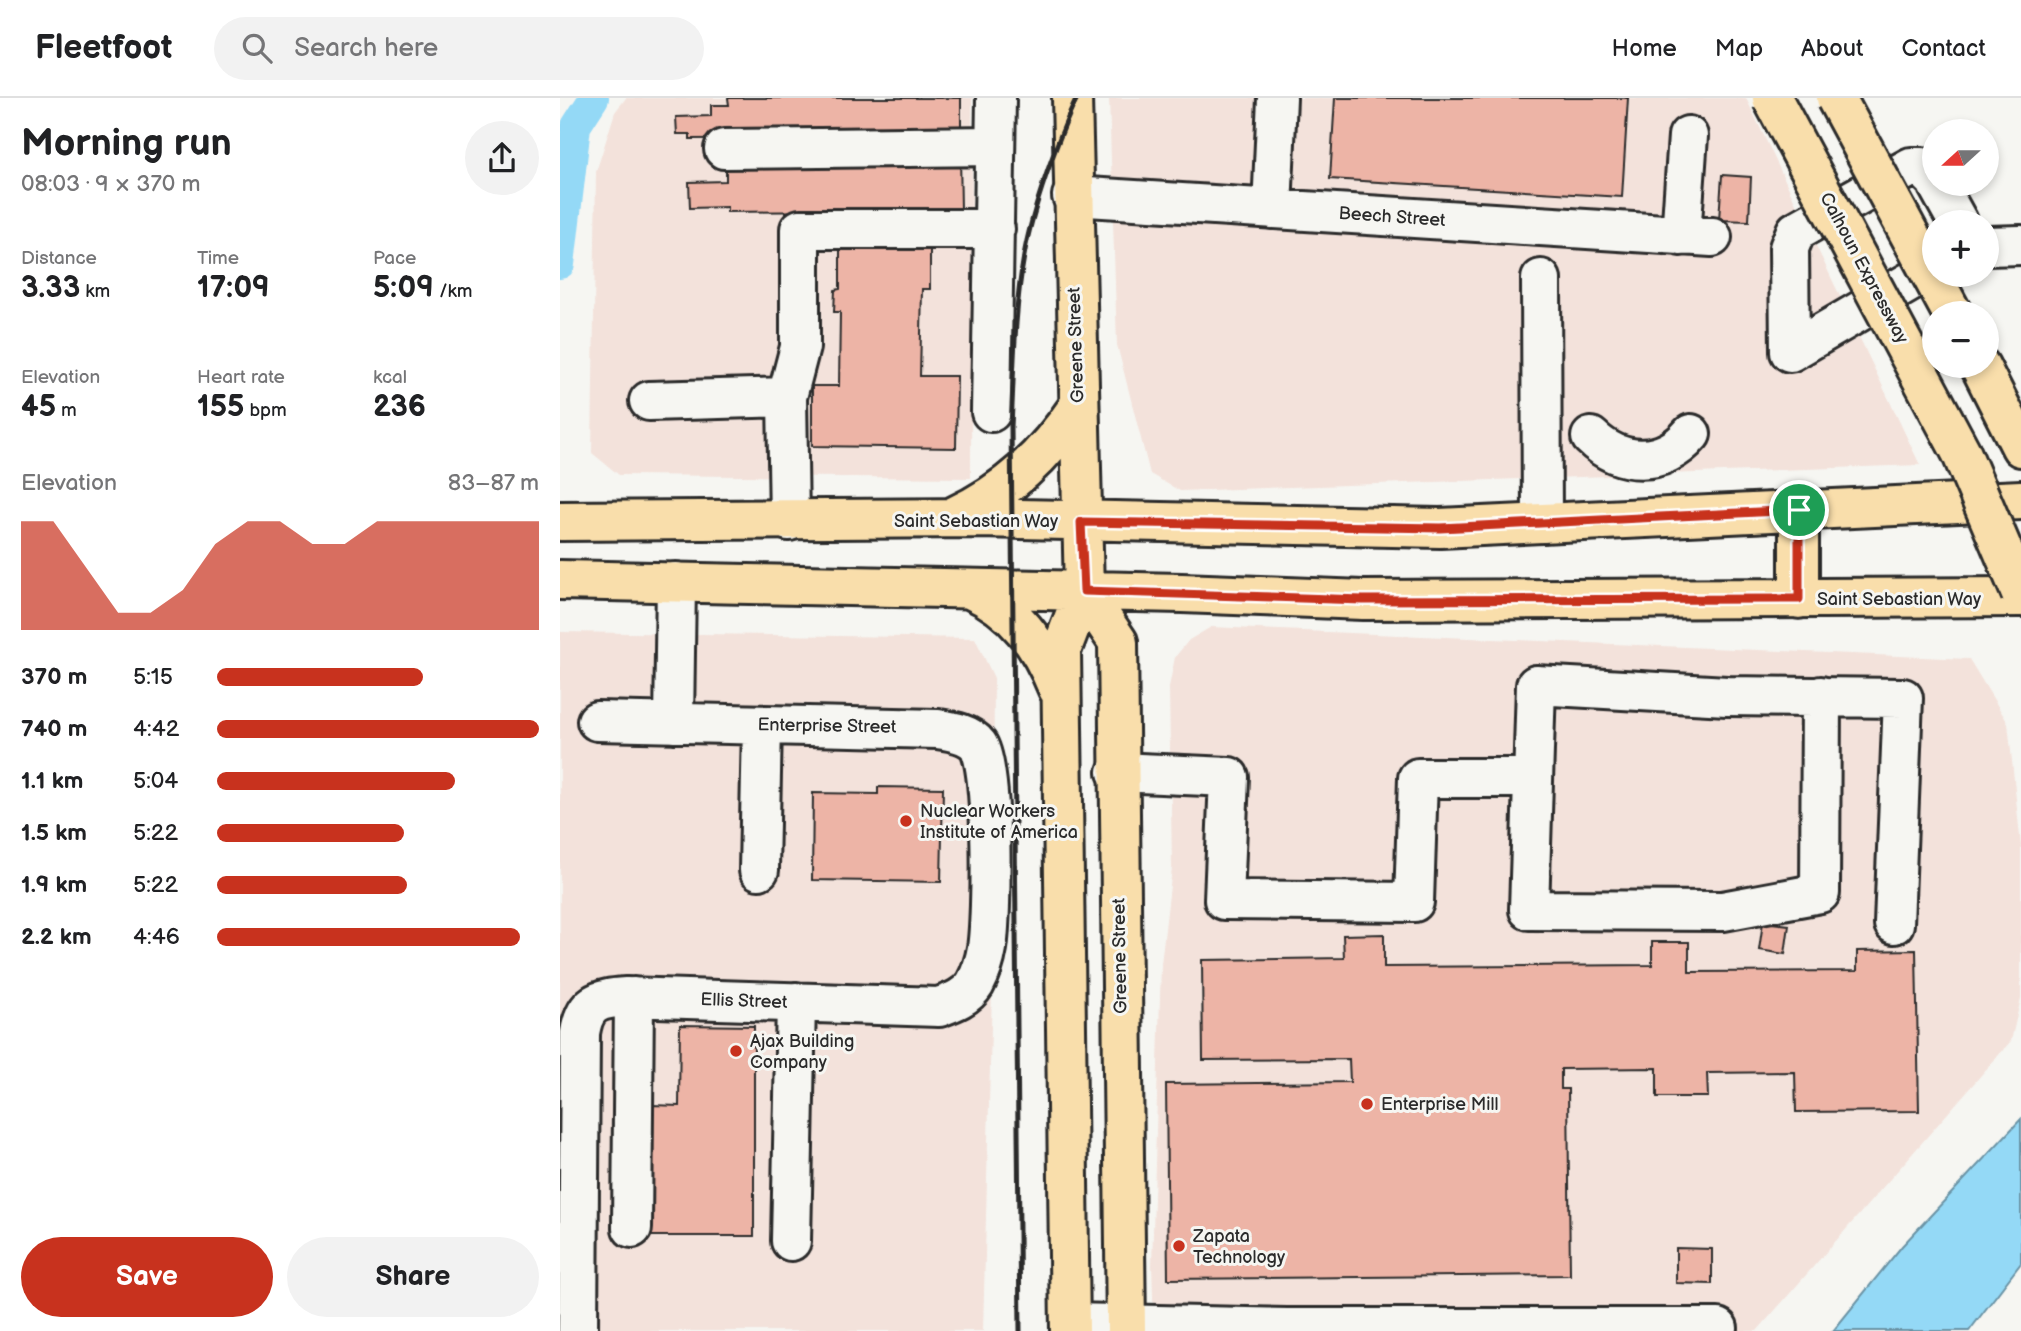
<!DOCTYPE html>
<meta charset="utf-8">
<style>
:root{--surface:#fff;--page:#f2f2f2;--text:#202124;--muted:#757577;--line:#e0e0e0;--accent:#c8321e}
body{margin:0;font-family:"Balsamiq Sans",sans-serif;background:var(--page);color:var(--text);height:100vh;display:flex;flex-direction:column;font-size:26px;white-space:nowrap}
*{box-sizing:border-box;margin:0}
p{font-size:23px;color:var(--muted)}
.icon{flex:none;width:38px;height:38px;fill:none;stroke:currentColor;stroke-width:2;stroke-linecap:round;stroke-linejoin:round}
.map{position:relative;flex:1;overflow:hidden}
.sheet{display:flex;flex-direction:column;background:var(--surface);width:560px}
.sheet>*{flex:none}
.needle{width:46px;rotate:249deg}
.fabs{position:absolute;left:1362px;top:21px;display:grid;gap:14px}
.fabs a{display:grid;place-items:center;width:77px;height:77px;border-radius:50%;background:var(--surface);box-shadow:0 4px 10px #0003;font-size:35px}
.pin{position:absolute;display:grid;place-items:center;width:60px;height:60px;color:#fff;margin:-30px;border:4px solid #fff;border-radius:50%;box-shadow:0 2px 7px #0007}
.round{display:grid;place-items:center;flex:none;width:74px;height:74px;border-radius:37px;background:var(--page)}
.head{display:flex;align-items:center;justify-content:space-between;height:119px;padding:0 21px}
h1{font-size:38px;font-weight:700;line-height:52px}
.stats{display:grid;grid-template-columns:repeat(3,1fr);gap:10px;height:119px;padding:7px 21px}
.stats div{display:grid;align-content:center}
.stats b{font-size:30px;font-weight:700}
.stats small{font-size:19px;font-weight:400}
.stats p{font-size:19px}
.chart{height:196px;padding:14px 21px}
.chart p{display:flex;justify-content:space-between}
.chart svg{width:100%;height:126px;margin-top:7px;fill:var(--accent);opacity:.7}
.button{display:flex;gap:14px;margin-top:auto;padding:14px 21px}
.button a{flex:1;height:80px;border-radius:42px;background:var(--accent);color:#fff;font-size:28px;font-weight:700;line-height:80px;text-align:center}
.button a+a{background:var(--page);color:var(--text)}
ul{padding:0 21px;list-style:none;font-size:23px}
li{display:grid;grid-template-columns:112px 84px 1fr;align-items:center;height:52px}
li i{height:18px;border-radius:9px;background:var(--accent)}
header{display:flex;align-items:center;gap:42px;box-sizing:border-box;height:98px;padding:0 35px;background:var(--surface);border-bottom:2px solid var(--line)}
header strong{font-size:33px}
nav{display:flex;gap:38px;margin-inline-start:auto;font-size:24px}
.search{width:490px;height:63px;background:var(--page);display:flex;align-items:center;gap:18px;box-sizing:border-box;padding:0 24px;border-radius:38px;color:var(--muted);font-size:26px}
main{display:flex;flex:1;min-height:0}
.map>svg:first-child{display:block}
.built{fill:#f3e2db}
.water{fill:#94d9f6;stroke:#6a93a5;stroke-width:2}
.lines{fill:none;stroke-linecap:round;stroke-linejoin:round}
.canal{stroke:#94d9f6;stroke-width:30}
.building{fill:#edb4a6;stroke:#2b2b2b;stroke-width:2}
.minor-casing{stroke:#2b2b2b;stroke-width:44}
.major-casing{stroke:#2b2b2b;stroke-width:44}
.highway-casing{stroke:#2b2b2b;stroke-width:44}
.minor{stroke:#f6f6f2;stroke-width:38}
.major{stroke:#f9deab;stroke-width:38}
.highway{stroke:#f9deab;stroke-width:38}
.rail{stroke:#2b2b2b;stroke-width:5}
.highway-bridge-casing{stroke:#2b2b2b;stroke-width:44;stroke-linecap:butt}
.highway-bridge{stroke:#f9deab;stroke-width:38}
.route-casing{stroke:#fff;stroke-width:14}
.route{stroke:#c8321e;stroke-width:9}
.poi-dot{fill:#c8321e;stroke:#f6f6f2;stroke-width:2.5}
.labels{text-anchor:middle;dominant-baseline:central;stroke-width:6;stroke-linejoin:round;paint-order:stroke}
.street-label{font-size:18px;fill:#2b2b2b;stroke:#f6f6f2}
.poi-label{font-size:18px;fill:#2b2b2b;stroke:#f6f6f2;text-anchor:start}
</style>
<header>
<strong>Fleetfoot</strong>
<div class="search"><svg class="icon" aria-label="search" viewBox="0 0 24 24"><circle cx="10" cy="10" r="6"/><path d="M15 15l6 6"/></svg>Search here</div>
<nav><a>Home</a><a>Map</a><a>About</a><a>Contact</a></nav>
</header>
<main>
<section class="sheet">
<div class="head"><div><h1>Morning run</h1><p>08:03 · 9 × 370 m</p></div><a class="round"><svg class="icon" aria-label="share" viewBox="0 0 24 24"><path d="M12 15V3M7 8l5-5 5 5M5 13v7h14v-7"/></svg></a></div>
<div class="stats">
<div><p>Distance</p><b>3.33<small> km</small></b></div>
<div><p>Time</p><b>17:09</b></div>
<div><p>Pace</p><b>5:09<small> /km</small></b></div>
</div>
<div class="stats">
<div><p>Elevation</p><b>45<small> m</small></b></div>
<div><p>Heart rate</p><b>155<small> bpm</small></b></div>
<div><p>kcal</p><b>236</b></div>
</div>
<div class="chart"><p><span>Elevation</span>83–87 m</p>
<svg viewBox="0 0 160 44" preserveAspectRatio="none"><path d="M0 44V6L10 6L20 22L30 38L40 38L50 30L60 14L70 6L80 6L90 14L100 14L110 6L120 6L130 6L140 6L150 6L160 6V44z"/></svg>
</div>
<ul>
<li><b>370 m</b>5:15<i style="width:64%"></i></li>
<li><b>740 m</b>4:42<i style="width:100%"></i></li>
<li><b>1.1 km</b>5:04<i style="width:74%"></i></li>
<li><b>1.5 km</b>5:22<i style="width:58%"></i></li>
<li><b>1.9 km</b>5:22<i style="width:59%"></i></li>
<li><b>2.2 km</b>4:46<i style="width:94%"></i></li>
</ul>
<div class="button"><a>Save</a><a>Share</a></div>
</section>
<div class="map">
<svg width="1461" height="1233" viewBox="0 0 1461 1233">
<rect width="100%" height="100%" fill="#f6f6f2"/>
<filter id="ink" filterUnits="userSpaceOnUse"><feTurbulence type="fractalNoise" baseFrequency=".0143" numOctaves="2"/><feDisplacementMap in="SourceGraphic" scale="14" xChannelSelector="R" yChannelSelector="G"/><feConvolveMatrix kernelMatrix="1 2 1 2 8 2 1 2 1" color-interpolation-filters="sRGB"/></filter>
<g filter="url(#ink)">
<!-- built -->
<path class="built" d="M66,0H412L411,380L59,377L32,355L36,74L55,14Z
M549,0H1186L1360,367L620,393L590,376L557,247Z
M651,529L1409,561L1448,625L1461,748V900L1451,943L1197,1233H594L592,1167L601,866L612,770L609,589L615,559L629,542Z
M0,534L415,540L434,580L432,892L423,1233H0Z"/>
<!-- water -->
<path class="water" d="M1461,1021V1165L1409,1233H1273L1342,1148Z"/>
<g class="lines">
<!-- canal -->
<path class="canal" d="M0,166L16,28L34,0"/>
</g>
<!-- building -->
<path class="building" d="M168,0H401V39L130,41V36H117L116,19L151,18V7H169Z
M775,0H1068L1062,99L770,81Z
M400,56L401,112L167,114V109L130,110L129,84L166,83V70Z
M1162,77L1191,79L1189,123L1159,122Z
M280,148L370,149V191H362L360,278H397L396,350L252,348V288H279L280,214H274L275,192L280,191Z
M318,689L383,690L381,784L252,782L253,695L318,696Z
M1203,824L1229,827L1225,856L1199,852Z
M824,836V869L1092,867V844H1129V874L1297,873V853L1356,852L1359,1013L1236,1014L1235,974L1147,975L1148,999H1097V970L1001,971V991H1008L1010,1177L608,1181L606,986L790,984L789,961L643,962L642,862L784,860L783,837Z
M120,927L194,928V1138H91L92,1007L119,1008Z
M1116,1150L1152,1151V1186L1116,1185Z"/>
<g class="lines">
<!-- minor casing -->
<g class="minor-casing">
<path id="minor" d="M164,51L435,48
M1374,81L1362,69H1351L1236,133L1229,150L1230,254L1374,170
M1377,86L1398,124
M512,98L1152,139
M712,111L717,0
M1121,138L1128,38
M1426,148L1461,147
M981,181L982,425
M89,303L227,299
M431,314L436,0
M1031,339C1061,368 1103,369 1131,336
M229,423L227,299L240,249V131H435
M1261,598L1260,795L1163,813L969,812L976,587L1167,598L1343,600L1334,826
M114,625L116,484
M557,674L669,679L664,802L854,804L858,680H971
M199,772L202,627
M72,1130L74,899
M231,1143L236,904
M510,1225L727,1230H1158
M18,1233L20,935C25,905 37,901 66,899L379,909C393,904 407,899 415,886C421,875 425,862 427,850C432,819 434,668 418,647C409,635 391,633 378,631L37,623"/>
</g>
<!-- major casing -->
<g class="major-casing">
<path id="major" d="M1239,412V501
M393,419C448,393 485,358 518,309
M0,423L418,420L880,430L1461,402
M0,482L622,495L803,502L1461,499
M410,491C455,511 480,546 498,591
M524,493L558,544L566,1233
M510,1233L501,553L524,493L512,0"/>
</g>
<!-- highway casing -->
<g class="highway-casing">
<path id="highway" d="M1420,268L1461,349"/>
</g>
<!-- minor -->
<use href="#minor" class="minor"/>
<!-- major -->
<use href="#major" class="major"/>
<!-- highway -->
<use href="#highway" class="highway"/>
<!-- rail -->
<path class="rail" d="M460,1233L451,329C454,272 454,214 464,158C471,115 498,39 517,0"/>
<!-- highway-bridge casing -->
<g class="highway-bridge-casing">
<path id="highway-bridge" d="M1212,0L1401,354L1461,495
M1276,0L1392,215"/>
</g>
<!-- highway-bridge -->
<use href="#highway-bridge" class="highway-bridge"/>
</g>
</g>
<g class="lines" filter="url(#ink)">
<!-- route casing -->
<g class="route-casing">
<path id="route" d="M1239,412V501L803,502L524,493L521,424L880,430Z"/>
</g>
<!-- route -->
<use href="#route" class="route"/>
</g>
<!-- markers -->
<g class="poi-dot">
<circle cx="346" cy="723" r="7"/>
<circle cx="176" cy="953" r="7"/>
<circle cx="807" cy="1006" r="7"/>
<circle cx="619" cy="1148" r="7"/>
</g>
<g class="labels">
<!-- street labels -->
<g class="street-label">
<text transform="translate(832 119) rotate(4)">Beech Street</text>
<text transform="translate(1304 170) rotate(62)">Calhoun Expressway</text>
<text transform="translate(516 247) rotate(-92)">Greene Street</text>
<text x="416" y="423">Saint Sebastian Way</text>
<text x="1339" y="501">Saint Sebastian Way</text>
<text transform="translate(267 628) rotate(1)">Enterprise Street</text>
<text transform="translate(560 858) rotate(-91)">Greene Street</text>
<text transform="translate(184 903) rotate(2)">Ellis Street</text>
</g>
<!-- poi labels -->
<g class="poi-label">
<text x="360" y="713">Nuclear Workers<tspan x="360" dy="21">Institute of America</tspan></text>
<text x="190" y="943">Ajax Building<tspan x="190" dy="21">Company</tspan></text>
<text x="821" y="1006">Enterprise Mill</text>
<text x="633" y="1138">Zapata<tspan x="633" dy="21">Technology</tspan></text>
</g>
</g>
</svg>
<div class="fabs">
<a><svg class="needle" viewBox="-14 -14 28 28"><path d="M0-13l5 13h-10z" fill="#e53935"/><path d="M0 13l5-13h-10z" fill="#757577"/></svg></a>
<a>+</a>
<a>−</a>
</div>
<div class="pin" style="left:1239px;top:412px;background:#1e9e55"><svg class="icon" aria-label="arrive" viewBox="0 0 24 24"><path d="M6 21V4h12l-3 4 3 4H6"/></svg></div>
</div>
</main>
